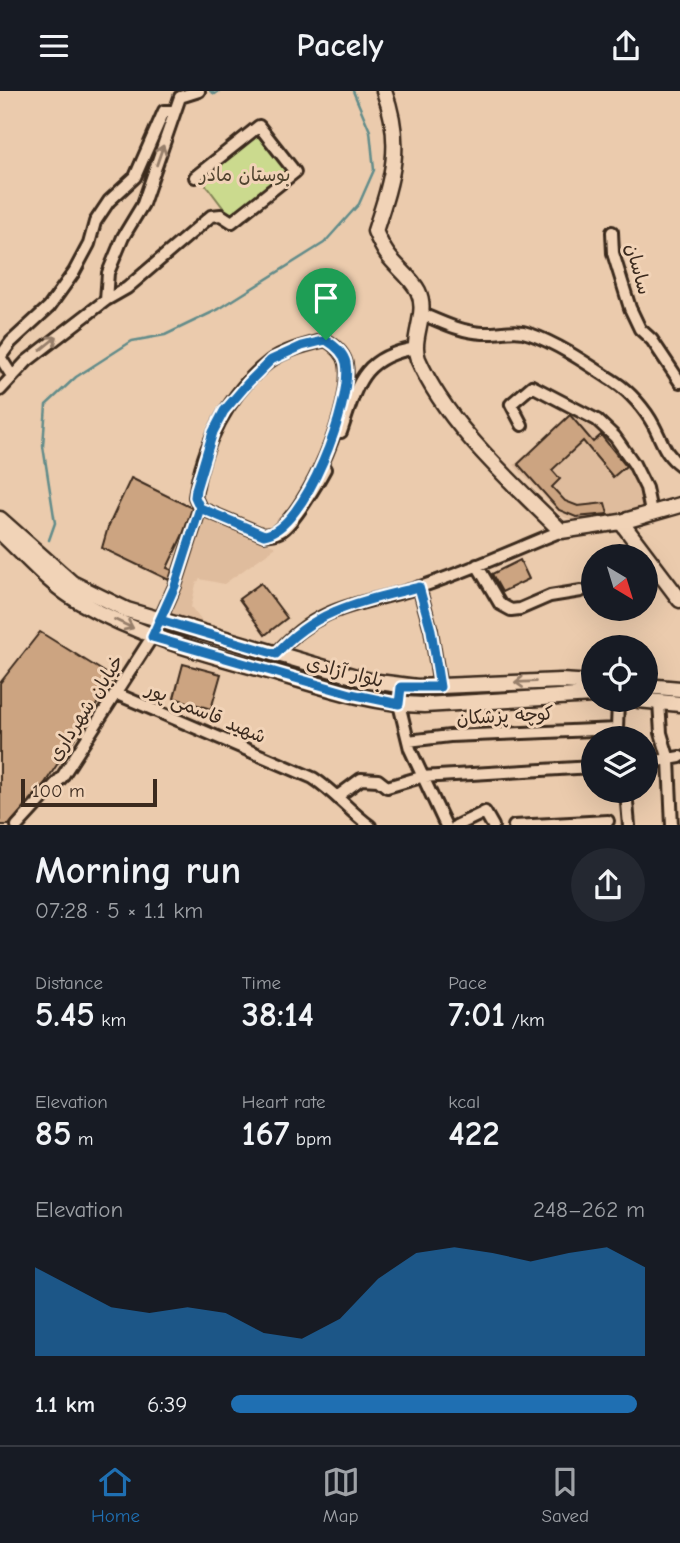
<!DOCTYPE html>
<meta charset="utf-8">
<style>
:root{--surface:#171b24;--page:#242831;--text:#f1f3f6;--muted:#9ea1a6;--line:#363941;--accent:#1f6fb2}
body{margin:0;font-family:"Comic Neue","Playpen Sans Arabic",sans-serif;background:var(--page);color:var(--text);height:100vh;display:flex;flex-direction:column;font-size:26px;white-space:nowrap}
*{box-sizing:border-box;margin:0}
p{font-size:23px;color:var(--muted)}
.icon{flex:none;width:38px;height:38px;fill:none;stroke:currentColor;stroke-width:2;stroke-linecap:round;stroke-linejoin:round}
.map{position:relative;height:734px;overflow:hidden}
.details{display:flex;flex-direction:column;background:var(--surface);flex:1}
.details>*{flex:none}
.needle{width:46px;rotate:142deg}
.buttons{position:absolute;left:581px;top:453px;display:grid;gap:14px}
.buttons a{display:grid;place-items:center;width:77px;height:77px;border-radius:50%;background:var(--surface);box-shadow:0 7px 28px #0002;font-size:35px}
.scale{position:absolute;left:21px;bottom:18px;width:136px;box-sizing:border-box;padding-left:7px;border:4px solid #3b2a1e;border-top:0;font-size:19px;line-height:24px;white-space:nowrap;color:#3b2a1e;-webkit-text-stroke:5px #f1d3b7;paint-order:stroke}
.pin{position:absolute;display:grid;place-items:center;width:60px;height:60px;color:#fff;margin:-72px -30px;border-radius:50% 50% 50% 0;rotate:-45deg;box-shadow:0 0 7px #0007}
.pin .icon{rotate:45deg}
.round{display:grid;place-items:center;flex:none;width:74px;height:74px;border-radius:37px;background:var(--page)}
.summary{display:flex;align-items:center;justify-content:space-between;height:119px;padding:0 35px}
h1{font-size:38px;font-weight:700;line-height:52px}
.metrics{display:grid;grid-template-columns:repeat(3,1fr);gap:10px;height:119px;padding:7px 35px}
.metrics div{display:grid;align-content:center}
.metrics b{font-size:35px;font-weight:700}
.metrics small{font-size:19px;font-weight:400}
.metrics p{font-size:19px}
.chart{height:196px;padding:14px 35px}
.chart p{display:flex;justify-content:space-between}
.chart svg{width:100%;height:126px;margin-top:7px;fill:var(--accent);opacity:.7}
ul{padding:0 35px;list-style:none;font-size:23px}
li{display:grid;grid-template-columns:112px 84px 1fr;align-items:center;height:52px}
li i{height:18px;border-radius:9px;background:var(--accent)}
header{display:flex;justify-content:space-between;align-items:center;height:91px;padding:0 35px;background:var(--surface);font-size:32px;font-weight:700}
.menu{display:flex;justify-content:space-around;align-items:center;height:98px;border-top:2px solid var(--line);background:var(--surface);font-size:19px;color:var(--muted)}
.menu a{display:grid;justify-items:center;gap:4px}
.menu .on{color:var(--accent)}
.map>svg:first-child{display:block}
.built{fill:#dfbc9d}
.green{fill:#cbda8e;stroke:#838256;stroke-width:2}
.lines{fill:none;stroke-linecap:round;stroke-linejoin:round}
.stream{stroke:#628c8a;stroke-width:2.5}
.building{fill:#cca481;stroke:#3b2a1e;stroke-width:2}
.minor-casing{stroke:#3b2a1e;stroke-width:16}
.major-casing{stroke:#3b2a1e;stroke-width:19}
.minor{stroke:#f1d3b7;stroke-width:10}
.major{stroke:#f1d3b7;stroke-width:14}
.oneway{stroke:#967e6a}
.route-casing{stroke:#fff;stroke-width:14}
.route{stroke:#1f6fb2;stroke-width:9}
.labels{text-anchor:middle;dominant-baseline:central;stroke-width:6;stroke-linejoin:round;paint-order:stroke}
.park-label{font-size:19px;fill:#51442f;stroke:#f1d3b7}
.street-label{font-size:19px;fill:#3b2a1e;stroke:#f1d3b7}
</style>
<header><svg class="icon" aria-label="menu" viewBox="0 0 24 24"><path d="M4 6h16M4 12h16M4 18h16"/></svg>Pacely<svg class="icon" aria-label="share" viewBox="0 0 24 24"><path d="M12 15V3M7 8l5-5 5 5M5 13v7h14v-7"/></svg></header>
<div class="map">
<svg width="680" height="735" viewBox="0 0 680 735">
<rect width="100%" height="100%" fill="#ebcbad"/>
<filter id="ink" filterUnits="userSpaceOnUse"><feTurbulence type="fractalNoise" baseFrequency=".0143" numOctaves="2"/><feDisplacementMap in="SourceGraphic" scale="14" xChannelSelector="R" yChannelSelector="G"/><feConvolveMatrix kernelMatrix="1 2 1 2 8 2 1 2 1" color-interpolation-filters="sRGB"/></filter>
<g filter="url(#ink)">
<!-- built -->
<path class="built" d="M573,321L585,324L622,361L637,385L646,417L579,432L562,425L514,374Z
M206,425L276,456L224,493L200,488L196,493L191,516L207,537L166,523Z"/>
<!-- green -->
<path class="green" d="M258,41L290,81L231,127L200,86Z"/>
<g class="lines">
<!-- stream -->
<path class="stream" d="M210,0L215,3L219,0
M49,449L55,432L43,355L46,314L76,286L132,250L165,244L219,218L324,152L359,113L374,79L370,40L353,0"/>
</g>
<!-- building -->
<path class="building" d="M570,324L593,351L601,344L626,375L613,386L583,350L552,379L560,388L552,396L565,410L578,415L605,412L608,423L576,426L559,419L518,373Z
M131,387L192,417L183,443L167,477L172,479L169,489L102,457L108,436Z
M520,469L529,488L502,501L492,483Z
M261,492L287,527L265,544L239,508Z
M40,541L114,587L45,692L9,734H0V592Z
M183,573L221,583L211,618L174,607Z"/>
<g class="lines">
<!-- minor casing -->
<g class="minor-casing">
<path id="minor" d="M612,141L613,162L630,217L640,238L652,249L680,291
M106,209L127,197L211,125L221,124L232,131L295,81L259,35L195,86
M422,223C441,231 461,241 483,242C500,243 514,237 530,243C559,253 589,274 615,291C630,301 645,318 654,335C662,350 665,364 680,374
M12,285L0,266L11,251L49,216L74,181L89,153L95,131L109,110L135,86L164,20H175
M0,299L27,270L106,209L108,182L123,146L143,113L180,6L199,0
M522,334L511,313L532,295L597,329L615,346L634,373L646,397L651,421
M341,341C357,295 360,266 416,257
M276,441C310,415 353,315 346,273C344,262 334,254 326,249C307,254 285,259 270,270C228,302 202,356 195,406L200,417L264,444C269,443 277,443 281,440C293,433 318,391 325,378
M477,474L500,513L511,519L520,518L550,505L581,500
M419,496L431,539L440,596
M276,563C321,511 361,515 420,496C468,480 514,459 561,440
M117,603L313,687C335,701 349,720 370,735
M659,611L661,642L669,669L672,735
M399,613L410,658L446,735
M408,650L450,645L617,638L618,609
M646,672L680,666
M626,700L629,735
M338,705L361,688L378,689L387,696L421,686L593,676
M17,735L62,686L152,546L175,495L200,417
M456,735L485,721L493,735
M514,735L608,730"/>
</g>
<!-- major casing -->
<g class="major-casing">
<path id="major" d="M384,0C404,54 392,88 375,140C378,147 382,156 387,163C396,176 411,186 418,200C429,222 410,247 418,268C446,333 512,391 561,440L621,431L680,414
M0,428L72,492L127,519L370,590L417,596L561,590L593,592
M621,431L680,509
M0,441C25,464 50,494 80,511C142,547 211,564 279,583C327,597 374,613 424,614L593,604
M646,595L680,598
M638,609L680,613"/>
</g>
<!-- minor -->
<use href="#minor" class="minor"/>
<!-- major -->
<use href="#major" class="major"/>
</g>
<!-- one-way arrows -->
<defs><path id="oneway-shaft" d="M-6 0H5M1.5-3L5.5 0L1.5 3" fill="none" stroke-width="1.6" stroke-linecap="round" stroke-linejoin="round" transform="scale(1.75)"/></defs>
<g class="oneway">
<use href="#oneway-shaft" transform="translate(160 64) rotate(-71)"/>
<use href="#oneway-shaft" transform="translate(49 252) rotate(-39)"/>
<use href="#oneway-shaft" transform="translate(124 533) rotate(25)"/>
<use href="#oneway-shaft" transform="translate(525 591) rotate(178)"/>
</g>
</g>
<g class="lines" filter="url(#ink)">
<!-- route casing -->
<g class="route-casing">
<path id="route" d="M326,249L302,255L271,269L248,292L224,320L213,341L196,398L195,406L200,417L175,495L152,546L351,603L399,613L401,596H440L431,539L419,496C363,510 315,518 276,563L160,529L175,495L200,417L264,444C305,439 353,310 346,272C344,262 334,254 326,249"/>
</g>
<!-- route -->
<use href="#route" class="route"/>
</g>
<g class="labels">
<!-- park labels -->
<g class="park-label">
<text x="245" y="84">بوستان مادر</text>
</g>
<!-- street labels -->
<g class="street-label">
<text transform="translate(638 178) rotate(75)">ساسان</text>
<text transform="translate(345 581) rotate(14)">بلوار آزادی</text>
<text transform="translate(86 617) rotate(-57)">خیابان شهرداری</text>
<text transform="translate(206 622) rotate(23)">شهید قاسمی پور</text>
<text transform="translate(505 625) rotate(-3)">کوچه پزشکان</text>
</g>
</g>
</svg>
<div class="buttons">
<a><svg class="needle" viewBox="-14 -14 28 28"><path d="M0-13l5 13h-10z" fill="#e53935"/><path d="M0 13l5-13h-10z" fill="#9ea1a6"/></svg></a>
<a><svg class="icon" aria-label="locate" viewBox="0 0 24 24"><circle cx="12" cy="12" r="6"/><path d="M12 2v4M12 18v4M2 12h4M18 12h4"/></svg></a>
<a><svg class="icon" aria-label="layers" viewBox="0 0 24 24"><path d="M12 4l9 5-9 5-9-5zM3 14l9 5 9-5"/></svg></a>
</div>
<div class="scale">100 m</div>
<div class="pin" style="left:326px;top:249px;background:#1e9e55"><svg class="icon" aria-label="arrive" viewBox="0 0 24 24"><path d="M6 21V4h12l-3 4 3 4H6"/></svg></div>
</div>
<section class="details">
<div class="summary"><div><h1>Morning run</h1><p>07:28 · 5 × 1.1 km</p></div><a class="round"><svg class="icon" aria-label="share" viewBox="0 0 24 24"><path d="M12 15V3M7 8l5-5 5 5M5 13v7h14v-7"/></svg></a></div>
<div class="metrics">
<div><p>Distance</p><b>5.45<small> km</small></b></div>
<div><p>Time</p><b>38:14</b></div>
<div><p>Pace</p><b>7:01<small> /km</small></b></div>
</div>
<div class="metrics">
<div><p>Elevation</p><b>85<small> m</small></b></div>
<div><p>Heart rate</p><b>167<small> bpm</small></b></div>
<div><p>kcal</p><b>422</b></div>
</div>
<div class="chart"><p><span>Elevation</span>248–262 m</p>
<svg viewBox="0 0 160 44" preserveAspectRatio="none"><path d="M0 44V13L10 20L20 27L30 29L40 27L50 29L60 36L70 38L80 31L90 17L100 8L110 6L120 8L130 11L140 8L150 6L160 13V44z"/></svg>
</div>
<ul>
<li><b>1.1 km</b>6:39<i style="width:98%"></i></li>
</ul>
</section>
<nav class="menu">
<a class="on"><svg class="icon" aria-label="home" viewBox="0 0 24 24"><path d="M3 11l9-7 9 7M6 9v11h12V9"/></svg>Home</a>
<a><svg class="icon" aria-label="map" viewBox="0 0 24 24"><path d="M3 6l6-2 6 2 6-2v14l-6 2-6-2-6 2zM9 4v14M15 6v14"/></svg>Map</a>
<a><svg class="icon" aria-label="saved" viewBox="0 0 24 24"><path d="M7 4h10v16l-5-4-5 4z"/></svg>Saved</a>
</nav>
